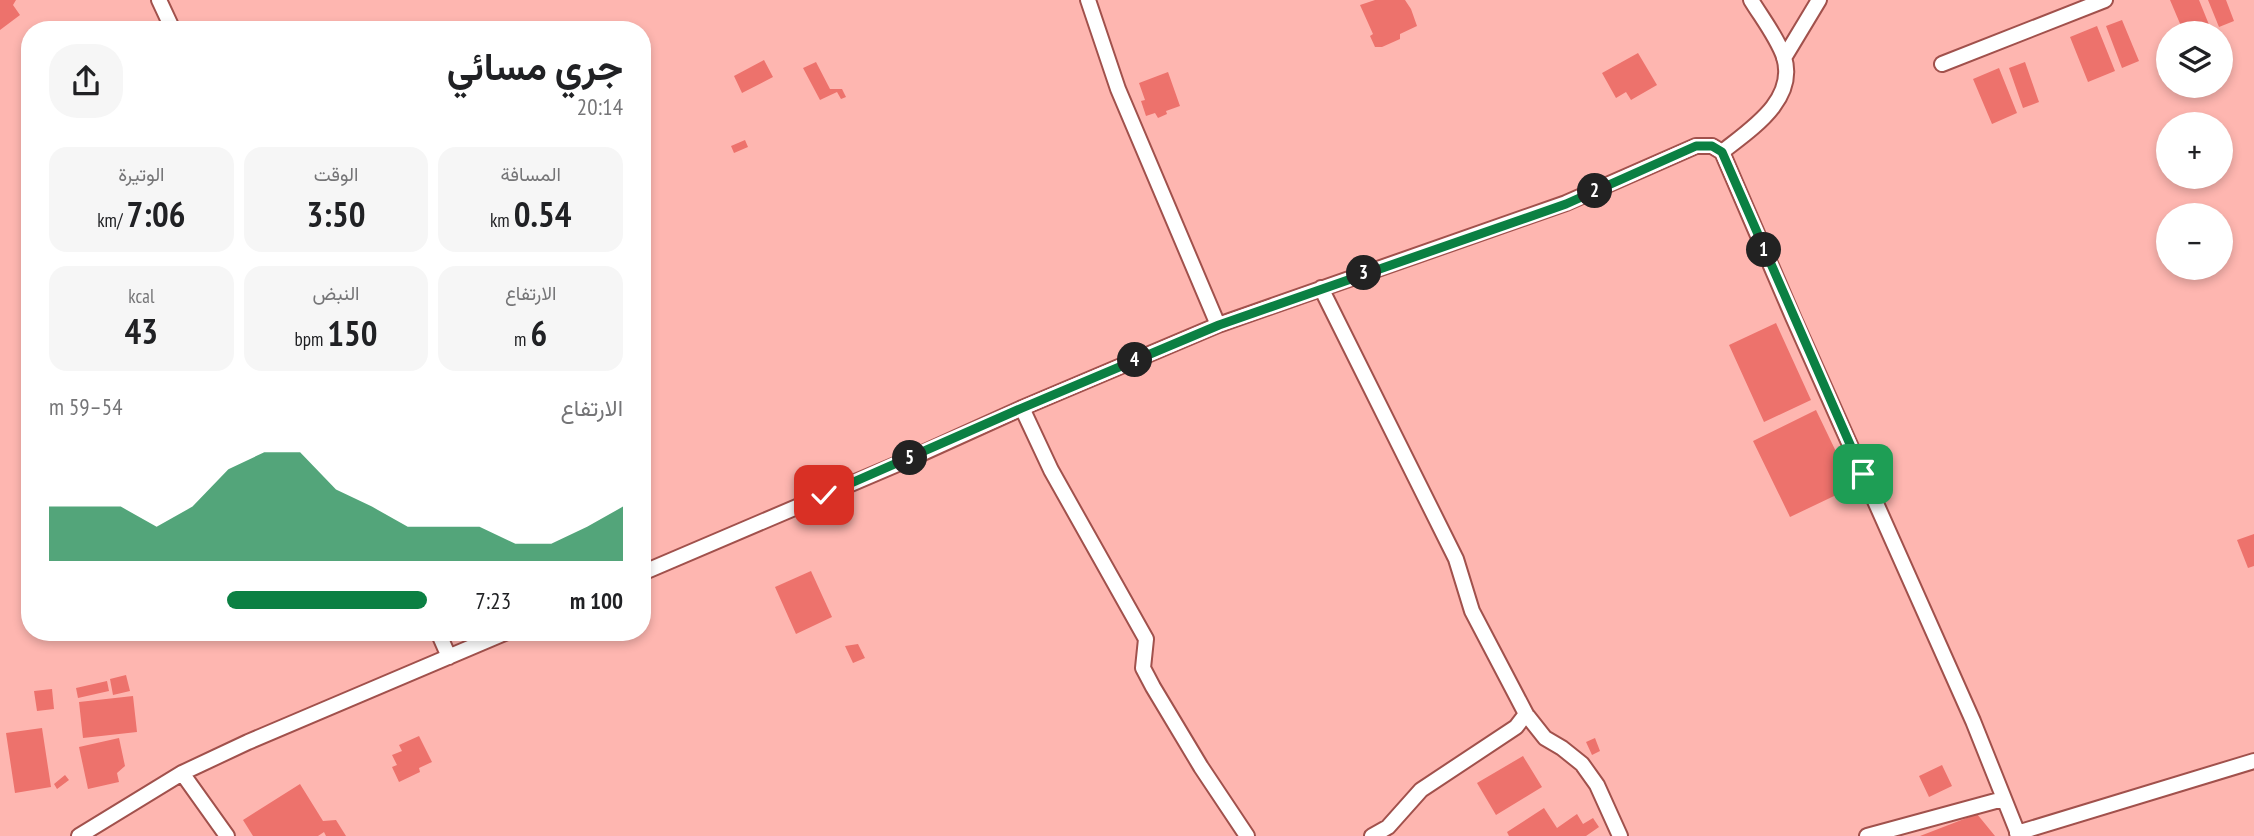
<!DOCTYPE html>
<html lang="ar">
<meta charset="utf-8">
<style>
:root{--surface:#fff;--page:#f6f6f6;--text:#202124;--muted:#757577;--accent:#0b8043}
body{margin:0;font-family:"PT Sans Narrow",Vazirmatn,sans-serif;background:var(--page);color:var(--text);direction:rtl;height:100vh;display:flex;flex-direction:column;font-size:26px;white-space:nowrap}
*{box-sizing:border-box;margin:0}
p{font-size:23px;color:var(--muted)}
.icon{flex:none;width:38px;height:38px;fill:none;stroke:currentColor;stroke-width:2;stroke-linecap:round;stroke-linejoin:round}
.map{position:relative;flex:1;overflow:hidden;direction:ltr}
.side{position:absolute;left:21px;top:21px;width:630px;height:620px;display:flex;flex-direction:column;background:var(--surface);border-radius:28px;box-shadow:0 4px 10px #0003;direction:rtl}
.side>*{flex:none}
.fabs{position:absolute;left:2156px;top:21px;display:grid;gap:14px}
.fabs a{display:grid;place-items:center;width:77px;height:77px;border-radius:50%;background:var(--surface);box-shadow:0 4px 10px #0003;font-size:35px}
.pin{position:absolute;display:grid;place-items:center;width:60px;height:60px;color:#fff;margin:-30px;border-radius:14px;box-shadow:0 4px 10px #0006}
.km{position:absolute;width:35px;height:35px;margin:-18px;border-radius:50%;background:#222;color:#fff;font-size:19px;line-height:35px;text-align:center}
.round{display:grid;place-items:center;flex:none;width:74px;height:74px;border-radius:28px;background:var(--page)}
.headline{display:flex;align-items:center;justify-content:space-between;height:119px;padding:0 28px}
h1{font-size:38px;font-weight:700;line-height:52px}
.stats{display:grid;grid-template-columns:repeat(3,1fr);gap:10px;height:119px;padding:7px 28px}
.stats div{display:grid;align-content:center;border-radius:18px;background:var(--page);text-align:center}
.stats b{font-size:35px;font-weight:700}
.stats small{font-size:19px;font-weight:400}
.stats p{font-size:19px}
.chart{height:196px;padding:14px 28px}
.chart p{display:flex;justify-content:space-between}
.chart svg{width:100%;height:126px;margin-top:7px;fill:var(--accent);opacity:.7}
ul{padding:0 28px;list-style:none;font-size:23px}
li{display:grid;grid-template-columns:112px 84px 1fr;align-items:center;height:52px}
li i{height:18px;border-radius:9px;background:var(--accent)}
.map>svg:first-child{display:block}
.building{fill:#ed726c}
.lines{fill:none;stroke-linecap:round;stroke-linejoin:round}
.street-casing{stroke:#a1514c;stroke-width:18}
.street{stroke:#fff;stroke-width:14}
.route-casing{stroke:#fff;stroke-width:14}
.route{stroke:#0b8043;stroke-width:9}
</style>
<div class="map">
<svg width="2254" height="836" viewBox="0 0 2254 836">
<rect width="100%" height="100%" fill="#feb6b0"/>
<!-- building -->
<path class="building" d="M0,0H16L13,5L20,15L0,30Z
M1375,0H1405L1411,9L1417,26L1400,34V39L1382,47H1375L1370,36L1373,34L1360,5Z
M2170,0H2199L2212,32L2184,33Z
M2208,0H2226L2234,21L2219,27Z
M2122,20L2139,61L2122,68L2106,26Z
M2097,26L2115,71L2088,82L2070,37Z
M1638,53L1657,85L1631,100L1626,92L1616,98L1602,73Z
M764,60L773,77L742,93L734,76Z
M816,62L830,89H842L846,97L841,99L837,92L820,100L803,68Z
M2025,62L2039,102L2023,108L2009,68Z
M1999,68L2017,113L1992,124L1973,79Z
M1168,72L1180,106L1166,111L1167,114L1158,118L1155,113L1146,116L1141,101L1145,100L1139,83Z
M745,140L748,147L734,153L731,146Z
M1776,323L1811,400L1764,422L1729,345Z
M1816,410L1853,487L1790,517L1753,441Z
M2254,534V566L2248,568L2237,540Z
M811,571L832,617L796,634L775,587Z
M858,644L865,658L853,663L845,646Z
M126,675L130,691L113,695L110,679Z
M107,681L109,691L78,698L76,688Z
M52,689L54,709L37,711L34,691Z
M133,696L137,732L83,738L79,702Z
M42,728L51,787L15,793L6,733Z
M419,736L432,762L419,768L420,772L399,782L392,767L397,765L392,755L402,751L399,745Z
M119,738L125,766L117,773L119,782L88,789L79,747Z
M1595,738L1600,751L1592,755L1586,742Z
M1523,756L1542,787L1496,815L1477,783Z
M1942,765L1952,786L1929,797L1919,776Z
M65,775L69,780L57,789L54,784Z
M300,784L323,821L336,820L346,836H326L324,832L318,836H253L243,820Z
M1544,808L1557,828L1577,814L1583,824L1593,818L1599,827L1586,836H1509L1507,832Z
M1977,814L1995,836H1920Z"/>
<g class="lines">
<!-- street casing -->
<g class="street-casing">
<path id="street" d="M159,0L173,30
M1088,0L1118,89L1218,325
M1784,58L1819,0
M1942,64L2105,0
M1722,152C1751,129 1797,100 1784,57C1777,37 1762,18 1751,0
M1321,288L1456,559L1472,611L1526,714L1545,738L1562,748L1582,764L1597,785L1620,836
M1022,408L1051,470L1146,639L1143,668L1153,687L1201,767L1247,836
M642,573L914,457L1022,408L1218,325L1566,203L1696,146H1712L1722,152L1793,317L1973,721L2019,836
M438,632L449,657
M182,773L227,836
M2017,833L2254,761
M79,836L182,773L248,742L507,632
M1372,836L1388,827L1421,790L1516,727L1526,714
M1867,836L2003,799"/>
</g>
<!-- street -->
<use href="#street" class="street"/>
</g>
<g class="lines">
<!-- route casing -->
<g class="route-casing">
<path id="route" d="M824,495L1022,408L1219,325L1566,204L1696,146H1712L1722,152L1863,474"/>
</g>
<!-- route -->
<use href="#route" class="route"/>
</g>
</svg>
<div class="fabs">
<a><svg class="icon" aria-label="layers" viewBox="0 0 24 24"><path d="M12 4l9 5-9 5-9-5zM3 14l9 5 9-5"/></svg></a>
<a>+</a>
<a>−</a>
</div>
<div class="pin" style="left:1863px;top:474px;background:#1e9e55"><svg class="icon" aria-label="arrive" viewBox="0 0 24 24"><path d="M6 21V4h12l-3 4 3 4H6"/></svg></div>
<div class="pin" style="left:824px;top:495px;background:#d93025"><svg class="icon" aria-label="check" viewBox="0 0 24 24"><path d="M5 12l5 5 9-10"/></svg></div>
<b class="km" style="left:1764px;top:250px">1</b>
<b class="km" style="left:1595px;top:191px">2</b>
<b class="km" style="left:1364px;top:273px">3</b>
<b class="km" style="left:1135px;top:360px">4</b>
<b class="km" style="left:910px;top:458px">5</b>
<section class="side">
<div class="headline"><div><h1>جري مسائي</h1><p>20:14</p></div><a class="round"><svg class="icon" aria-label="share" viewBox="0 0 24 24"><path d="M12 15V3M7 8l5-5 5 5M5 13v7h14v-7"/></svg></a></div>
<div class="stats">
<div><p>المسافة</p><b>0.54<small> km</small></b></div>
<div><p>الوقت</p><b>3:50</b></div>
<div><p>الوتيرة</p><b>7:06<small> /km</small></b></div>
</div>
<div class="stats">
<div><p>الارتفاع</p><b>6<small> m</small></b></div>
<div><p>النبض</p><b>150<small> bpm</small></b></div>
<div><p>kcal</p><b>43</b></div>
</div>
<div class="chart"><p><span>الارتفاع</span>54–59 m</p>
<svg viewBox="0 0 160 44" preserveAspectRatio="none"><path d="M0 44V25L10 25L20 25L30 32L40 25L50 12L60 6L70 6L80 19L90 25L100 32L110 32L120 32L130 38L140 38L150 32L160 25V44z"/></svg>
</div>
<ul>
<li><b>100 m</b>7:23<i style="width:53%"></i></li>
</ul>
</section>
</div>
